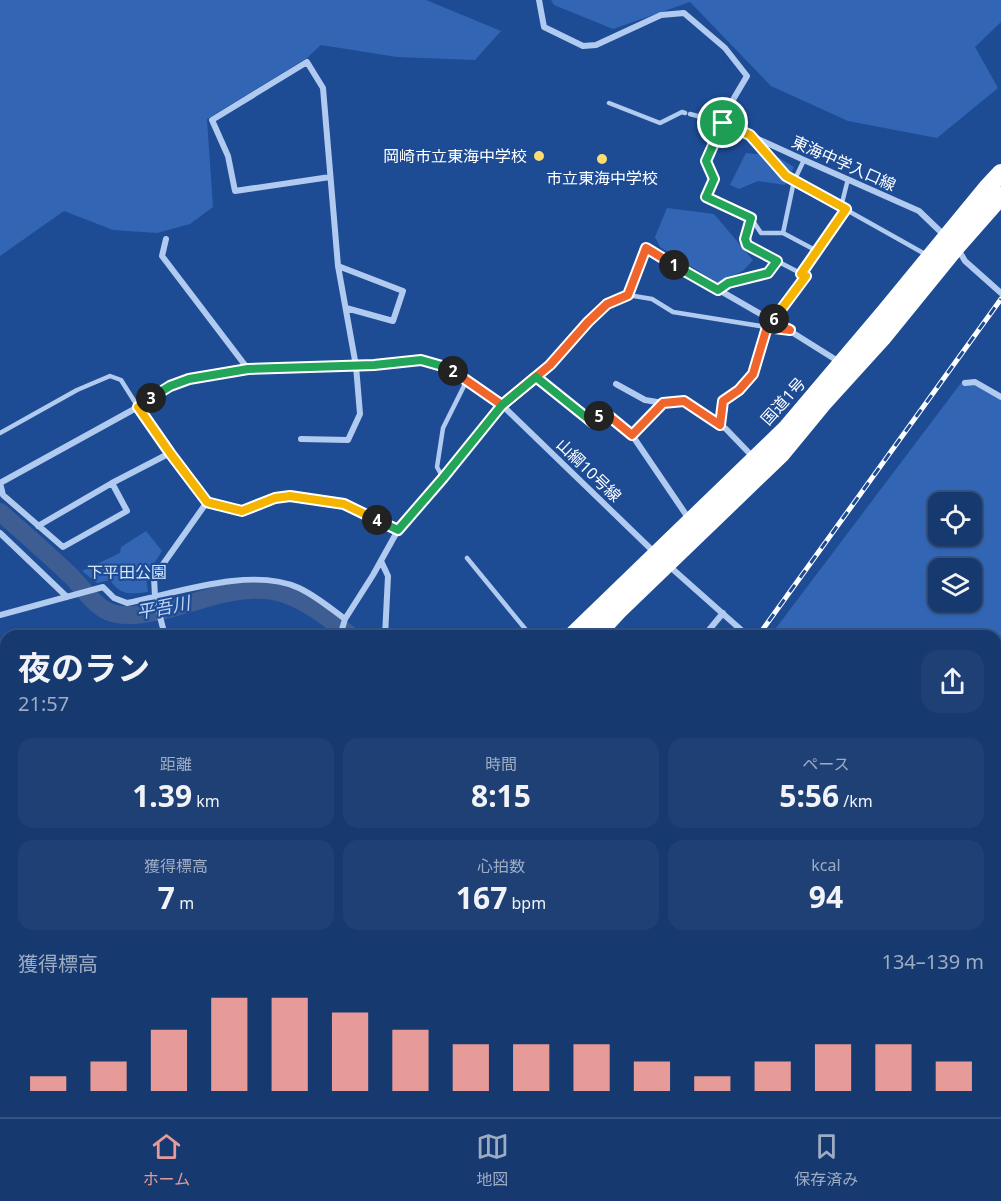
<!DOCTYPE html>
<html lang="ja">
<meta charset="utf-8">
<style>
:root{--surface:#163970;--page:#1f4075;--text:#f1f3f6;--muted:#9eacc3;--line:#355383;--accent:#e69b98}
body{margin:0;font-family:"Noto Sans","Noto Sans JP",sans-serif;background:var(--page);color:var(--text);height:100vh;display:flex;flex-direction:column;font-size:22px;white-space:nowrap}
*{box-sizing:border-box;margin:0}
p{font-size:20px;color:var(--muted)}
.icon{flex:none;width:33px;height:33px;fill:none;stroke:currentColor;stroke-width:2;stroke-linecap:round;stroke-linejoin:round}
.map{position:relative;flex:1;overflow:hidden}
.drawer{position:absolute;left:0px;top:630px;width:1002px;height:488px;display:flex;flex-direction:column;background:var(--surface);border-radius:18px 18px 0 0;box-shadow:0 2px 4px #0004,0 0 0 2px var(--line)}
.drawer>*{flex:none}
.fabs{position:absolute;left:928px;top:492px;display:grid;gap:12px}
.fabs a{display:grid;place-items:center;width:54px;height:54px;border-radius:12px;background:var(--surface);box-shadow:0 2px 4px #0004,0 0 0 2px var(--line);font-size:30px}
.pin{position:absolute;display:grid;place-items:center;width:51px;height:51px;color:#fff;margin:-26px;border:3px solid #fff;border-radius:50%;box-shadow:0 2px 6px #0007}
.km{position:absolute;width:30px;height:30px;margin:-15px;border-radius:50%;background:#222;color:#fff;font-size:16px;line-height:30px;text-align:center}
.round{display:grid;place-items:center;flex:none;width:63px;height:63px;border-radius:18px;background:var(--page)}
.headline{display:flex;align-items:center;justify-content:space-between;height:102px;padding:0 18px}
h1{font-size:33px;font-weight:700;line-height:45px}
.metrics{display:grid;grid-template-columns:repeat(3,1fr);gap:9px;height:102px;padding:6px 18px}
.metrics div{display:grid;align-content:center;border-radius:15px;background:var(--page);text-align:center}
.metrics b{font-size:30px;font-weight:700}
.metrics small{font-size:16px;font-weight:400}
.metrics p{font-size:16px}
.chart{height:168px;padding:12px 18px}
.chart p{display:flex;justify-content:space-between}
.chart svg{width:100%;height:108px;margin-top:6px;stroke:var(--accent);stroke-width:6}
.tabs{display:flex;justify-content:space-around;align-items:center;height:84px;border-top:2px solid var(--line);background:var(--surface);font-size:16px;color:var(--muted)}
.tabs a{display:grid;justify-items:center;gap:3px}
.tabs .active{color:var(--accent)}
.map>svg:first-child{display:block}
.green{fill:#3265b3;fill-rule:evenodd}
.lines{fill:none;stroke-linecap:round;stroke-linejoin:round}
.river{stroke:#3d5d93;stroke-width:18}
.lane{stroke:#b1caef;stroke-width:4.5}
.street{stroke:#b1caef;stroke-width:6}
.secondary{stroke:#dee9fb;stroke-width:12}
.highway{stroke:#fff;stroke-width:18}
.rail-casing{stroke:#fff;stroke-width:5}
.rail{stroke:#1d4c95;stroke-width:3;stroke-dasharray:9;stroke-linecap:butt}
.split-1-casing{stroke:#fff;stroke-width:12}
.split-2-casing{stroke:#fff;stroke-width:12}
.split-3-casing{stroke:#fff;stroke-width:12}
.split-4-casing{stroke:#fff;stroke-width:12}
.split-5-casing{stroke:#fff;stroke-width:12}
.split-6-casing{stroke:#fff;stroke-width:12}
.split-7-casing{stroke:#fff;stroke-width:12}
.split-1{stroke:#22a559;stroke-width:8}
.split-2{stroke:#f0652b;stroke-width:8}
.split-3{stroke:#22a559;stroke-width:8}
.split-4{stroke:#f5b400;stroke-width:8}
.split-5{stroke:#22a559;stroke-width:8}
.split-6{stroke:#f0652b;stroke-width:8}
.split-7{stroke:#f5b400;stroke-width:8}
.poi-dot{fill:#fedc70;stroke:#1d4c95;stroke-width:2}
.labels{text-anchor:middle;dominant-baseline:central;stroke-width:4.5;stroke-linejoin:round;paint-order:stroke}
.poi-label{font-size:16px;fill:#fff;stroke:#1d4c95;text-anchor:end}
.street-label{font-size:16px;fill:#fff;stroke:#1d4c95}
.park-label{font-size:16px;fill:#d7e6fb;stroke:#1d4c95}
.water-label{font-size:18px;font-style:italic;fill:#bdd4f6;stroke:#1d4c95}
</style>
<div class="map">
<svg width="1001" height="1117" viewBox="0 0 1001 1117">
<rect width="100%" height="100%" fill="#1d4c95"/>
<!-- green -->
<path class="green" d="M0,0H426L501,31L475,60L397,57L321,45L307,58L207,119L213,207L190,224L157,233L113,230L64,211L0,256Z
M551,0H1001V22L975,47L998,88L937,138L848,121L771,86L690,2L613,29L554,5Z
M746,153L776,156L794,167L785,185L758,181L739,189L730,185Z
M667,208L714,214L753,260L744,270L719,284L660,247L655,237Z
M964,379L1001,397V1117H406L410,1112H996V636H770ZM939,502H972V536H939ZM939,568H972V602H939Z
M146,531L162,551L146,576L148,592C130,594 121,596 110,580L97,583L82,571L120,553L121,547Z
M0,742L6,744V903L5,904L6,918L0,934Z"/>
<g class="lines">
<!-- river -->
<path class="river" d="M0,512C24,533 48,554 71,576C82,587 93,604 107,611C133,624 191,602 218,595C235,591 256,588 273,591C300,595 330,619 351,636
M996,790L1001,767"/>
<!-- lane -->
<path class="lane" d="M609,103L660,123L682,112L685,113
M690,114L723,123L706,161L714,179L706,197L751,218L745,239L747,245L777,261L768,273L728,283L718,290
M750,136L786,176L925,254
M841,207L848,179
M751,218L761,233H783L817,251
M783,233L794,181L804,160
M801,274L846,209
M628,295L652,299L673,312L785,330
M773,322L806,276L777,261
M756,361L767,327
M536,377L592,422
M0,433L77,390L110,376L121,380L138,407
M443,478L437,467L443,428L467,380
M467,558L531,636
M179,1112L189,1117
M278,1112L285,1115"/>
<!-- street -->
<path class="street" d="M539,0L544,27L583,46L596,45L661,15L684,13L725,48L747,76L734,98L723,123L804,160L919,211L944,235
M166,239L162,256L248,369
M958,249L965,261L1001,293
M338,266L403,291L393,321L346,308
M965,383L975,382L1001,397
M616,384L645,400L663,403
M138,407L170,453L207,502L210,503L242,511L275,498L289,496L319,500L344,504L398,530
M592,422L604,412L632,435L689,519
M720,425L723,401C740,390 751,381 756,361
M632,435L663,403L684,401L726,429L753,457
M301,439L348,440L360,414L356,366L338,266L323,88L307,62L212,120L228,156L235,191L330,177
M112,483L127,511L63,547L3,495L0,483L138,407L170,386L189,379L248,369L374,365L421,359L449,368L502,405L654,552
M38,526L112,483L170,453
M0,533L67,597
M381,561L388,576L385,636
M668,565L748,636
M0,615L103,587L114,598L127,603C176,593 252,566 299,588C316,596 330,608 345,619
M165,636L155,597L154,577L207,502
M340,636L345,619L373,575L398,530L443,478L502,405L550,365L588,322L607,304L628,295L646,248L790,331L841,363
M704,636L723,613
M0,697L6,719
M0,948L6,951
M0,1079L6,1078
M655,1112L683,1117
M787,1112L793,1117
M200,1117L203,1112
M284,1117L286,1112
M391,1117L396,1112
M730,1117L732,1112
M897,1117L900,1112"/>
<!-- secondary -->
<path class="secondary" d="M996,978L1001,974
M637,1117L639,1112
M805,1117L816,1112"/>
<!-- highway -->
<path class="highway" d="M572,636L786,429L885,312L987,188L1001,173
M595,636L620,609L781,454L823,403L882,338L956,247L1001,196
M0,691L6,690
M745,1112L748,1117
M760,1112L763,1117
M301,1117L304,1112
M320,1117L322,1112"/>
<!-- rail casing -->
<g class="rail-casing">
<path id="rail" d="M758,636L1001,299
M405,1117L409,1112"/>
</g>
<!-- rail -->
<use href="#rail" class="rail"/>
</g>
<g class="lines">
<!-- split-1 casing -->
<g class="split-1-casing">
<path id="split-1" d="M674,265L718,290L728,283L768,273L777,261L747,245L745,239L751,218L706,197L714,179L706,161L723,123"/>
</g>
<!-- split-2 casing -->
<g class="split-2-casing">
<path id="split-2" d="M453,371L502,405L550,365L588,322L607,304L628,295L646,248L674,265"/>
</g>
<!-- split-3 casing -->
<g class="split-3-casing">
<path id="split-3" d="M151,398L170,386L189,379L248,369L374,365L421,360L449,368L453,371"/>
</g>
<!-- split-4 casing -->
<g class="split-4-casing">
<path id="split-4" d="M151,398L138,407L170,453L207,502L210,503L242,511L275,498L290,496L344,504L377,520"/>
</g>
<!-- split-5 casing -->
<g class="split-5-casing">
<path id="split-5" d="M377,520L398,530L443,478L502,405L536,377L592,422L599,416"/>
</g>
<!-- split-6 casing -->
<g class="split-6-casing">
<path id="split-6" d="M599,416L604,412L632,435L663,403L684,401L720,425L723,401L739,390L753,374L767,327L790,330L773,322L774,319"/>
</g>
<!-- split-7 casing -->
<g class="split-7-casing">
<path id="split-7" d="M723,123L750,135L786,176L846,209L801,274L806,276L774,319"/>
</g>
<!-- split-1 -->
<use href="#split-1" class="split-1"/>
<!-- split-2 -->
<use href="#split-2" class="split-2"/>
<!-- split-3 -->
<use href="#split-3" class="split-3"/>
<!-- split-4 -->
<use href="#split-4" class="split-4"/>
<!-- split-5 -->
<use href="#split-5" class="split-5"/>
<!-- split-6 -->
<use href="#split-6" class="split-6"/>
<!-- split-7 -->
<use href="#split-7" class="split-7"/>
</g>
<!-- markers -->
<g class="poi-dot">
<circle cx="539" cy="156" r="6"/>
<circle cx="602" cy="159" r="6"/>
</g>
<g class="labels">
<!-- poi labels -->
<g class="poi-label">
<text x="527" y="156">岡崎市立東海中学校</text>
<text x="602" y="178" text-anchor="middle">市立東海中学校</text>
</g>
<!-- street labels -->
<g class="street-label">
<text transform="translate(844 163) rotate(24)">東海中学入口線</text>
<text transform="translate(783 401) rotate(-48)">国道1号</text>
<text transform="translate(589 470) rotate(44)">山綱10号線</text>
</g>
<!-- park labels -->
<g class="park-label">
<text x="127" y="572">下平田公園</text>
</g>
<!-- water labels -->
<g class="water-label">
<text transform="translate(163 607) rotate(-11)">平吾川</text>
</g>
</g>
</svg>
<div class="fabs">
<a><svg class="icon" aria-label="locate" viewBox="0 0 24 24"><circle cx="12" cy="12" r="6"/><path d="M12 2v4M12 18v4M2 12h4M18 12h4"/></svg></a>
<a><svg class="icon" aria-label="layers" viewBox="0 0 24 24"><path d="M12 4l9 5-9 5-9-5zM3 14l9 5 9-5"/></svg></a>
</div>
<div class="pin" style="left:723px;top:123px;background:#1e9e55"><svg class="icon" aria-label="arrive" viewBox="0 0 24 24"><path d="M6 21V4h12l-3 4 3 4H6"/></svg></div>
<b class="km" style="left:674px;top:265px">1</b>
<b class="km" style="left:453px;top:371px">2</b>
<b class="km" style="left:151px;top:398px">3</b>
<b class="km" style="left:377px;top:520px">4</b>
<b class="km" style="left:599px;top:416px">5</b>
<b class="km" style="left:774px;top:319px">6</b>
<section class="drawer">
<div class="headline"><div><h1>夜のラン</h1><p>21:57</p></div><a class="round"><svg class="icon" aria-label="share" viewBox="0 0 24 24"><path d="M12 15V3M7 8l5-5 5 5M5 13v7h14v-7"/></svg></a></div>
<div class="metrics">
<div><p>距離</p><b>1.39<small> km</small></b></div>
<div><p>時間</p><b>8:15</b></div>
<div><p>ペース</p><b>5:56<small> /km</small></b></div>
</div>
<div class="metrics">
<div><p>獲得標高</p><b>7<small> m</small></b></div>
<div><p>心拍数</p><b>167<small> bpm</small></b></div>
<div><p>kcal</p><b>94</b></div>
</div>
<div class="chart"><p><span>獲得標高</span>134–139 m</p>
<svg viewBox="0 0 160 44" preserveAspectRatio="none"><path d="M5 44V38M15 44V32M25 44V19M35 44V6M45 44V6M55 44V12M65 44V19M75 44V25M85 44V25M95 44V25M105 44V32M115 44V38M125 44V32M135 44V25M145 44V25M155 44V32"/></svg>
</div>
</section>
</div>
<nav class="tabs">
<a class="active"><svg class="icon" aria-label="home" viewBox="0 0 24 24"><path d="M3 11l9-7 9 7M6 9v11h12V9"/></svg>ホーム</a>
<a><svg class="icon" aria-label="map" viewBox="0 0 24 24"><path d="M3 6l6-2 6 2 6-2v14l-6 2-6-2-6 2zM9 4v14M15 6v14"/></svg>地図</a>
<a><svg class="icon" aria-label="saved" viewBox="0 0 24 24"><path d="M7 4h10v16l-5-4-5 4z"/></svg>保存済み</a>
</nav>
